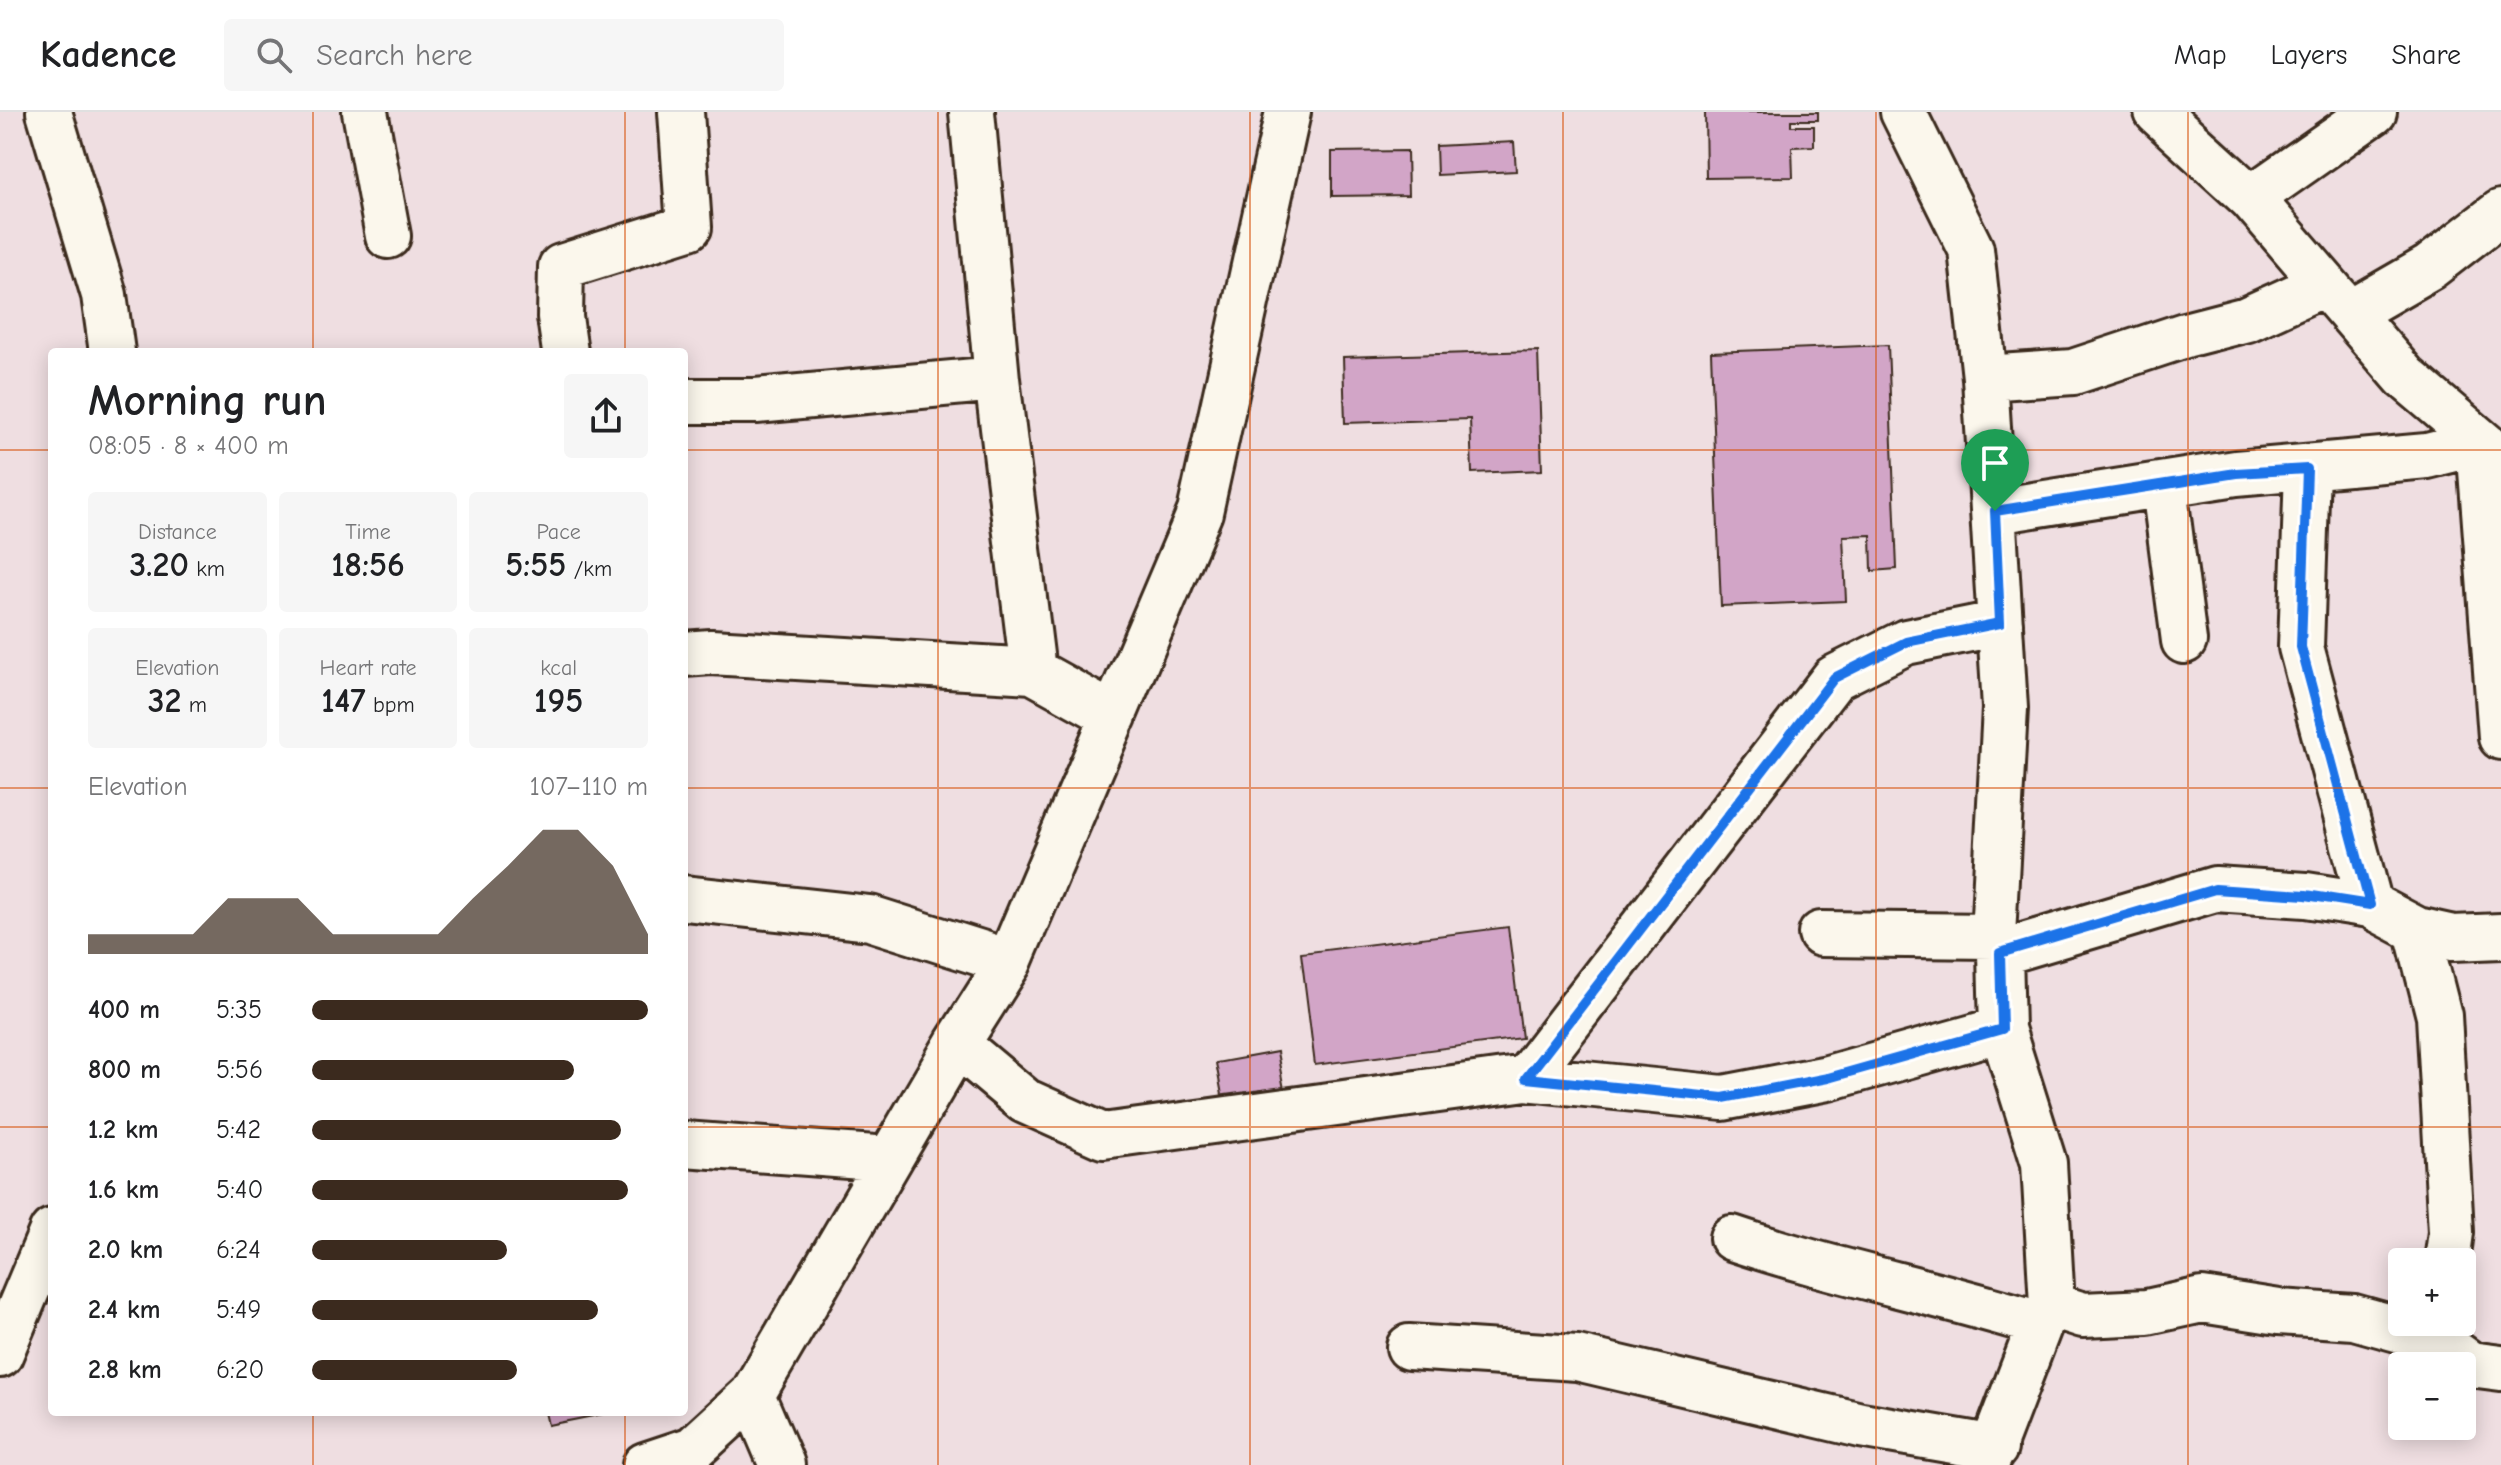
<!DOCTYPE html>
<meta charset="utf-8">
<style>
:root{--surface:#fff;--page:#f6f6f6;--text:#202124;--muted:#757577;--line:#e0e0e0;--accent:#3b2a1e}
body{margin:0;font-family:"Comic Neue",sans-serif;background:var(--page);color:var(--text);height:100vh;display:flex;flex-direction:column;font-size:30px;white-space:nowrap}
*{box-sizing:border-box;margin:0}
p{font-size:26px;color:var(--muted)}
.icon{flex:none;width:44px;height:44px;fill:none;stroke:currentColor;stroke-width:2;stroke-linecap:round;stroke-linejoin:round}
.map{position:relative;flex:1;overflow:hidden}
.panel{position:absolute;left:48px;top:236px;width:640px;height:1068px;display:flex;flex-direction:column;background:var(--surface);border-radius:8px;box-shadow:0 4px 20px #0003}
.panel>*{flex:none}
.buttons{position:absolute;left:2388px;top:1136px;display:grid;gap:16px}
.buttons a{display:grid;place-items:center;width:88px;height:88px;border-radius:8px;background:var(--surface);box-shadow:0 4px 20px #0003;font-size:40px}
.pin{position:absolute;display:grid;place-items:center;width:68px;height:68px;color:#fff;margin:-82px -34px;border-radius:50% 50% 50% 0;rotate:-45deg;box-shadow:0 0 8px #0007}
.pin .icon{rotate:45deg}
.round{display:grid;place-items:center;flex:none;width:84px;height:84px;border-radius:8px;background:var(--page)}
.overview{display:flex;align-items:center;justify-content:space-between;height:136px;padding:0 40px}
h1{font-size:44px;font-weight:700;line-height:60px}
.metrics{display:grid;grid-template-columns:repeat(3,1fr);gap:12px;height:136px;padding:8px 40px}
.metrics div{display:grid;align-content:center;border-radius:8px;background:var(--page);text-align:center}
.metrics b{font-size:34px;font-weight:700}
.metrics small{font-size:22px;font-weight:400}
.metrics p{font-size:22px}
.chart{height:224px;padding:16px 40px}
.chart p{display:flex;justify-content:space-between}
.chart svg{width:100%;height:144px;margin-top:8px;fill:var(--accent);opacity:.7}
ul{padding:0 40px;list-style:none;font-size:26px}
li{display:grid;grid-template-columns:128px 96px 1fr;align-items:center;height:60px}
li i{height:20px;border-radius:10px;background:var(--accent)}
header{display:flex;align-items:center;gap:48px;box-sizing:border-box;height:112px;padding:0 40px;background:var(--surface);border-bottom:2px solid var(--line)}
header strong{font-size:38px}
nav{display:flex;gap:44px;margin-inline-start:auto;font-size:28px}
.search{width:560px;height:72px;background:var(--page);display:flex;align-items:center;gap:20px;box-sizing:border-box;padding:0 28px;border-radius:8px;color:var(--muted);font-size:30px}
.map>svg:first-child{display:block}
.building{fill:#d2a5c7;stroke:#3b2a1e;stroke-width:2}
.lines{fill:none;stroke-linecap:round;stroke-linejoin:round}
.minor-casing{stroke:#3b2a1e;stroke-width:50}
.minor{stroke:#fbf7ec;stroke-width:44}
.route-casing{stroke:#fff;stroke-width:16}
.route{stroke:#1a73e8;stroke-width:10}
.grid{fill:none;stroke:#d7540e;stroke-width:2;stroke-opacity:0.55}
</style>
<header>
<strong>Kadence</strong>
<div class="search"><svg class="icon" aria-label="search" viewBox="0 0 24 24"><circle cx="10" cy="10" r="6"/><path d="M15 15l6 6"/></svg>Search here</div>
<nav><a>Map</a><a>Layers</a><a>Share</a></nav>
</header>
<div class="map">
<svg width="2501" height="1353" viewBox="0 0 2501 1353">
<rect width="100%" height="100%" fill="#efdee1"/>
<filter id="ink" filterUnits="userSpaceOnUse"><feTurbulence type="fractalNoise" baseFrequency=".0125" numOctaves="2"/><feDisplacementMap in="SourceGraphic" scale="16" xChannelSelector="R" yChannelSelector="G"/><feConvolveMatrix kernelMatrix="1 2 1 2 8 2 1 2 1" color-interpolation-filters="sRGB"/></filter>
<g filter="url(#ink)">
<!-- building -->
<path class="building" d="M1705,0H1818V8H1791V14H1814V34L1792,35L1793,65L1706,66Z
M1514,30L1516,59L1437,63L1436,34Z
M1407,39L1408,83L1332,84V40Z
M1888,233L1897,457L1872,459L1871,423L1843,424L1846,489L1721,494L1711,240Z
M1538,239L1542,358L1472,361L1470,307L1345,311L1343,245Z
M1508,815L1522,926L1315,953L1301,841Z
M1277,940L1286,988L1225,999L1216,951Z
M545,1300H613L548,1313Z"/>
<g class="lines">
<!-- minor casing -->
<g class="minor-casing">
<path id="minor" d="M49,0L104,183L112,240
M365,0L388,124
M972,0L997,267L1033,559
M1903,0L1971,137L1985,266L2005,596L1993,824L2000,841L2002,917L2044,1051L2052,1193L2040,1212L1986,1353
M2157,0L2251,86L2405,265L2498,344
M2251,86L2374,0
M2352,200L2430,155L2501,100
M565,240L560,205L561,155L689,115L681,0
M1985,266L2073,260L2185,223L2247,207L2324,172
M684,289H756L997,267
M2307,357L2301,535L2370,793
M2164,375L2184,529
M1995,399L2236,361L2427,344L2479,331L2501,625
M684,542L711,540L1033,559L1114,604
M684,786L870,806L1009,850
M2417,818L2453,826L2501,824
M1821,822L1993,824
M2000,841L2215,777L2306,783L2370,793L2417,818L2439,904L2451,1120L2447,1150
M957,932L1025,989L1103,1024L1526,966L1834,566L1906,530L2000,511
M1526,966L1723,986L1828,966L2002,917
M684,1032L889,1047
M1732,1126C1833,1160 1938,1180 2040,1212
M2052,1193L2083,1203L2147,1200L2202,1188L2279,1200L2354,1205L2437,1228
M2440,1210L2437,1228L2470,1252L2501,1256
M1409,1235L1577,1246L1861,1313L1995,1336
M0,1243L52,1119
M752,1283L782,1353
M645,1353L693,1337L752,1283L957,932L1009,850L1200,400L1288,0"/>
</g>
<!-- minor -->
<use href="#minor" class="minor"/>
</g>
</g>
<g class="lines" filter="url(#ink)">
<!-- route casing -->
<g class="route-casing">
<path id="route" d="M2307,357L2301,535L2370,793L2306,783L2215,777L2000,841L2002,917L1828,966L1723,986L1526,966L1834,566L1906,530L2000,511L1995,399L2236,361Z"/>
</g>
<!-- route -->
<use href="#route" class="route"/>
</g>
<!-- grid -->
<path class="grid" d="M313,0V240M625,0V240M938,0V1353M1250,0V1353M1563,0V1353M1876,0V1353M2188,0V1353M0,338H52M684,338H2501M0,676H52M684,676H2501M0,1015H52M684,1015H2501M313,1300V1353M625,1300V1353"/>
</svg>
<div class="buttons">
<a>+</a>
<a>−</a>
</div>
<div class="pin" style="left:1995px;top:399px;background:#1e9e55"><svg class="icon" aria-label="arrive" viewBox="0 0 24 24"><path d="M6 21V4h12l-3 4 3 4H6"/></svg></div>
<section class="panel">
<div class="overview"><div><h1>Morning run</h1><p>08:05 · 8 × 400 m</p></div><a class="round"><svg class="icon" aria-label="share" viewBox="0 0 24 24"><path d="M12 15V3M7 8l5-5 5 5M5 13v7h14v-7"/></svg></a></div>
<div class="metrics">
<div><p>Distance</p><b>3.20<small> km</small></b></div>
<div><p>Time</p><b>18:56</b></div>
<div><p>Pace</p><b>5:55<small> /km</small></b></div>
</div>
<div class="metrics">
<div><p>Elevation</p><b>32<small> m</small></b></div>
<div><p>Heart rate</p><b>147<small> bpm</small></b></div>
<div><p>kcal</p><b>195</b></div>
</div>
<div class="chart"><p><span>Elevation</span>107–110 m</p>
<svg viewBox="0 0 160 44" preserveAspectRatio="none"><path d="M0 44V38L10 38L20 38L30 38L40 27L50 27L60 27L70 38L80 38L90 38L100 38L110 27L120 17L130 6L140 6L150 17L160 38V44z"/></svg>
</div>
<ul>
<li><b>400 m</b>5:35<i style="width:100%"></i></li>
<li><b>800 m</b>5:56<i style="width:78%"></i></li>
<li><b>1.2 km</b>5:42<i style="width:92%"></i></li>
<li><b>1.6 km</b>5:40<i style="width:94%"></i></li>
<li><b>2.0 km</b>6:24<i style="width:58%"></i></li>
<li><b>2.4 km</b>5:49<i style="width:85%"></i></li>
<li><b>2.8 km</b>6:20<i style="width:61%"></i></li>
</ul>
</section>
</div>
